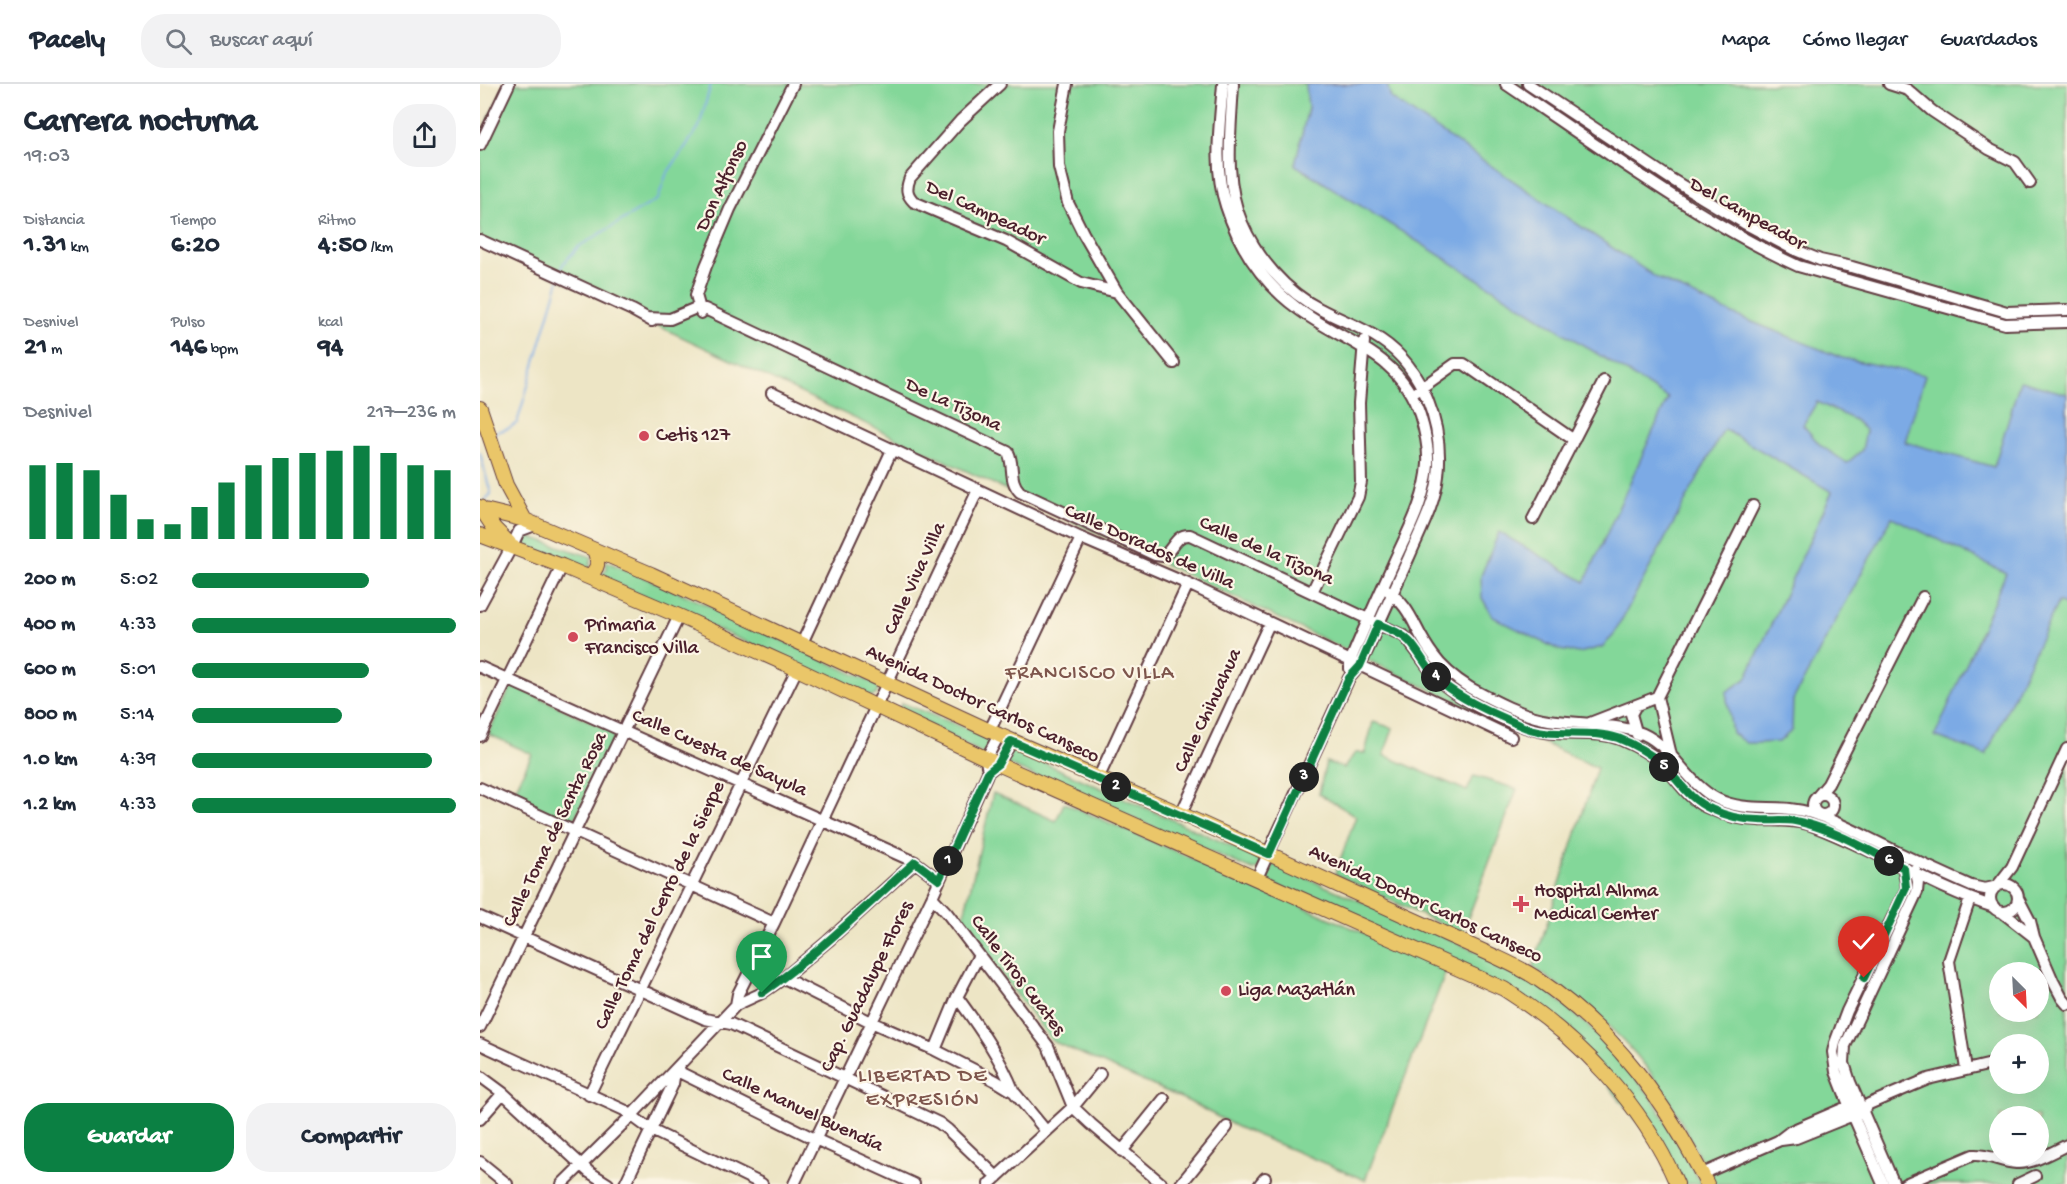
<!DOCTYPE html>
<html lang="es">
<meta charset="utf-8">
<style>
:root{--surface:#fff;--page:#f2f2f3;--text:#1f2937;--muted:#747a83;--line:#e0e1e3;--accent:#0b8043}
body{margin:0;font-family:"Gochi Hand",sans-serif;background:var(--page);color:var(--text);height:100vh;display:flex;flex-direction:column;font-size:22px;white-space:nowrap}
*{box-sizing:border-box;margin:0}
p{font-size:20px;color:var(--muted)}
.icon{flex:none;width:33px;height:33px;fill:none;stroke:currentColor;stroke-width:2;stroke-linecap:round;stroke-linejoin:round}
.map{position:relative;flex:1;overflow:hidden}
.panel{display:flex;flex-direction:column;background:var(--surface);width:480px}
.panel>*{flex:none}
.needle{width:39px;rotate:156deg}
.controls{position:absolute;left:1509px;top:878px;display:grid;gap:12px}
.controls a{display:grid;place-items:center;width:60px;height:60px;border-radius:50%;background:var(--surface);box-shadow:0 6px 24px #0002;font-size:30px}
.pin{position:absolute;display:grid;place-items:center;width:51px;height:51px;color:#fff;margin:-62px -26px;border-radius:50% 50% 50% 0;rotate:-45deg;box-shadow:0 0 6px #0007}
.pin .icon{rotate:45deg}
.km{position:absolute;width:30px;height:30px;margin:-15px;border-radius:50%;background:#222;color:#fff;font-size:16px;line-height:30px;text-align:center}
.round{display:grid;place-items:center;flex:none;width:63px;height:63px;border-radius:24px;background:var(--page)}
.head{display:flex;align-items:center;justify-content:space-between;height:102px;padding:0 24px}
h1{font-size:33px;font-weight:800;line-height:45px}
.metrics{display:grid;grid-template-columns:repeat(3,1fr);gap:9px;height:102px;padding:6px 24px}
.metrics div{display:grid;align-content:center}
.metrics b{font-size:26px;font-weight:800}
.metrics small{font-size:16px;font-weight:400}
.metrics p{font-size:16px}
.chart{height:168px;padding:12px 24px}
.chart p{display:flex;justify-content:space-between}
.chart svg{width:100%;height:108px;margin-top:6px;stroke:var(--accent);stroke-width:6}
.button{display:flex;gap:12px;margin-top:auto;padding:12px 24px}
.button a{flex:1;height:69px;border-radius:24px;background:var(--accent);color:#fff;font-size:24px;font-weight:800;line-height:69px;text-align:center}
.button a+a{background:var(--page);color:var(--text)}
ul{padding:0 24px;list-style:none;font-size:20px}
li{display:grid;grid-template-columns:96px 72px 1fr;align-items:center;height:45px}
li i{height:15px;border-radius:8px;background:var(--accent)}
header{display:flex;align-items:center;gap:36px;box-sizing:border-box;height:84px;padding:0 30px;background:var(--surface);border-bottom:2px solid var(--line)}
header strong{font-size:28px}
nav{display:flex;gap:33px;margin-inline-start:auto;font-size:21px}
.search{width:420px;height:54px;background:var(--page);display:flex;align-items:center;gap:15px;box-sizing:border-box;padding:0 21px;border-radius:24px;color:var(--muted);font-size:22px}
main{display:flex;flex:1;min-height:0}
.map>svg:first-child{display:block}
.green{fill:#83d799;stroke:#667b62;stroke-width:1.5;fill-rule:evenodd}
.water{fill:#7baae5;stroke:#626488;stroke-width:1.5;fill-rule:evenodd}
.lines{fill:none;stroke-linecap:round;stroke-linejoin:round}
.stream{stroke:#7baae5;stroke-width:2}
.minor-casing{stroke:#623d42;stroke-width:14}
.major-casing{stroke:#623d42;stroke-width:16}
.minor{stroke:#fff;stroke-width:10}
.major{stroke:#eac669;stroke-width:14}
.route-casing{stroke:#fff;stroke-width:12}
.route{stroke:#0b8043;stroke-width:8}
.poi-dot{fill:#d1495b;stroke:#fcf5e5;stroke-width:2}
.labels{text-anchor:middle;dominant-baseline:central;stroke-width:4.5;stroke-linejoin:round;paint-order:stroke}
.street-label{font-size:20px;fill:#4a1f2b;stroke:#fcf5e5}
.poi-label{font-size:20px;fill:#4a1f2b;stroke:#fcf5e5;text-anchor:start}
.neighbourhood-label{font-size:21px;letter-spacing:1.5px;fill:#7e554c;stroke:#fcf5e5}
</style>
<header>
<strong>Pacely</strong>
<div class="search"><svg class="icon" aria-label="search" viewBox="0 0 24 24"><circle cx="10" cy="10" r="6"/><path d="M15 15l6 6"/></svg>Buscar aquí</div>
<nav><a>Mapa</a><a>Cómo llegar</a><a>Guardados</a></nav>
</header>
<main>
<section class="panel">
<div class="head"><div><h1>Carrera nocturna</h1><p>19:03</p></div><a class="round"><svg class="icon" aria-label="share" viewBox="0 0 24 24"><path d="M12 15V3M7 8l5-5 5 5M5 13v7h14v-7"/></svg></a></div>
<div class="metrics">
<div><p>Distancia</p><b>1.31<small> km</small></b></div>
<div><p>Tiempo</p><b>6:20</b></div>
<div><p>Ritmo</p><b>4:50<small> /km</small></b></div>
</div>
<div class="metrics">
<div><p>Desnivel</p><b>21<small> m</small></b></div>
<div><p>Pulso</p><b>146<small> bpm</small></b></div>
<div><p>kcal</p><b>94</b></div>
</div>
<div class="chart"><p><span>Desnivel</span>217–236 m</p>
<svg viewBox="0 0 160 44" preserveAspectRatio="none"><path d="M5 44V14M15 44V13M25 44V16M35 44V26M45 44V36M55 44V38M65 44V31M75 44V21M85 44V14M95 44V11M105 44V9M115 44V8M125 44V6M135 44V9M145 44V14M155 44V16"/></svg>
</div>
<ul>
<li><b>200 m</b>5:02<i style="width:67%"></i></li>
<li><b>400 m</b>4:33<i style="width:100%"></i></li>
<li><b>600 m</b>5:01<i style="width:67%"></i></li>
<li><b>800 m</b>5:14<i style="width:57%"></i></li>
<li><b>1.0 km</b>4:39<i style="width:91%"></i></li>
<li><b>1.2 km</b>4:33<i style="width:100%"></i></li>
</ul>
<div class="button"><a>Guardar</a><a>Compartir</a></div>
</section>
<div class="map">
<svg width="1587" height="1100" viewBox="0 0 1587 1100">
<rect width="100%" height="100%" fill="#fcf5e5"/>
<filter id="ink" filterUnits="userSpaceOnUse"><feTurbulence type="fractalNoise" baseFrequency=".0167" numOctaves="2"/><feDisplacementMap in="SourceGraphic" scale="12" xChannelSelector="R" yChannelSelector="G"/><feConvolveMatrix kernelMatrix="1 2 1 2 8 2 1 2 1" color-interpolation-filters="sRGB"/></filter>
<filter id="wash" filterUnits="userSpaceOnUse"><feTurbulence type="fractalNoise" baseFrequency=".008" numOctaves="4" result="noise"/><feDisplacementMap in="SourceGraphic" scale="24" xChannelSelector="R" yChannelSelector="G"/><feGaussianBlur stdDeviation="1.35" result="paint"/><feColorMatrix in="noise" values="0 0 0 0 0 0 0 0 0 0 0 0 0 0 0 0 0 1.4 0 .05"/><feComposite in="paint" operator="in"/></filter>
<g filter="url(#wash)">
<rect width="100%" height="100%" fill="#ede5c5"/>
<!-- green -->
<path class="green" d="M25,0H1587V1100H1234C1213,1061 1194,1019 1167,984C1136,943 1094,912 1053,883L1117,684L0,158V52ZM1520,888H1558V927H1520ZM1520,960H1558V999H1520ZM1520,1032H1558V1071H1520Z
M41,450L112,473L109,486L63,470L38,456Z
M125,477L199,508L395,600L398,604L397,610L393,612H387L120,493L127,484Z
M32,601L136,649L92,740L32,712L52,670L8,650Z
M422,619L515,656L506,671L418,626Z
M893,638L913,644L904,671L987,707L994,692L1037,705L982,850L855,790L876,732L839,710L846,678L864,684L875,669H885Z
M533,665L767,769L782,777L778,785L773,786L522,678Z
M513,709L576,737L584,719L967,885L885,1096L757,1043L708,1017L572,957L482,839Z
M793,780L972,856L1026,881L1070,909L1114,947L1171,1012L1221,1100H1202L1196,1086L1075,935L785,796Z"/>
<!-- water -->
<path class="water" d="M826,0H907L911,14L1177,194L1255,231L1362,274L1445,291L1425,358L1514,383L1540,297L1587,310V522L1578,518L1506,671L1455,652L1526,489L1412,433L1313,616L1312,646L1299,658L1277,659H1266L1252,649L1246,608L1266,595L1352,408L1244,345L1133,552L1122,563L1099,569L1079,566L1013,533L1002,514L1001,492L1019,448L1105,498L1188,314L815,81L828,24ZM1337,318L1375,336L1386,347L1382,366L1367,379L1340,361L1323,341Z"/>
<g class="lines">
<!-- stream -->
<path class="stream" d="M80,190L83,180L98,163L178,115L186,91L219,43L231,0
M14,349L29,344L37,339L79,196
M0,369L11,410L2,419"/>
</g>
</g>
<g filter="url(#ink)">
<g class="lines">
<!-- minor casing -->
<g class="minor-casing">
<path id="minor" d="M520,0L480,37L430,94C426,104 426,110 434,118L526,157L601,199L637,208
M587,0L578,47L579,83L588,119L603,149L637,208L694,279
M743,0C740,40 733,83 746,122C759,163 782,198 817,224C864,260 919,267 940,331C945,347 949,364 948,380C946,415 928,447 914,478C899,511 884,544 870,578V585
M753,0C751,46 743,95 762,139C777,174 806,208 840,225C860,236 882,243 901,256C943,284 964,342 958,392C955,420 940,447 929,473C919,495 909,517 899,539C890,559 885,578 869,594L777,794
M1026,0C1118,62 1217,135 1318,182L1525,240L1587,238
M1048,0L1191,95L1264,139L1313,165L1340,176L1372,183L1527,228L1587,226
M1409,0L1428,6L1452,27L1509,65L1535,78L1550,99
M0,61L29,0
M0,156L152,226L172,237
M221,229L216,211L226,182L250,125L313,0
M167,234L190,235L216,224L225,225L528,368C535,382 528,396 540,408L675,471L683,472C694,465 695,450 710,451L924,552C938,566 946,584 961,598C980,616 1040,645 1066,648C1091,652 1117,646 1142,656C1156,662 1170,669 1181,679C1196,693 1207,714 1226,723C1243,731 1260,736 1278,736C1295,737 1311,735 1328,740C1392,763 1449,802 1514,823
M937,307L975,280H984L1094,356
M292,309L601,454L708,500L1031,653
M1053,435L1124,297
M903,503C935,525 932,544 953,571C962,584 976,595 990,604C1014,617 1042,632 1069,636C1098,640 1126,639 1155,647C1191,657 1205,699 1237,715C1267,730 1300,719 1331,729C1357,737 1380,750 1405,762C1433,776 1462,789 1491,802L1505,805L1514,803
M832,508L878,413L881,398L879,319L884,257
M0,521L32,462L39,447L55,441
M322,559L412,366
M0,583L435,778L459,796
M1177,613L1273,422
M1177,613L1191,671
M1156,621L1151,630L1157,651
M1110,639L1177,613
M510,646L601,454
M0,652L82,482
M507,682L506,675L519,651
M618,695L708,500
M0,704L294,839
M1333 721a10 10 0 1 1 20 0a10 10 0 1 1-20 0Z
M1337,713L1348,700L1443,513
M701,730L789,540
M1423,782L1427,804L1367,927L1355,959L1353,968L1356,988L1373,1031L1382,1027L1389,1020L1448,995L1520,978
M1510 814a14 14 0 1 1 28 0a14 14 0 1 1-28 0Z
M1518,801L1532,783L1587,665
M452,813L467,829L568,962L593,1023L611,1040L682,1100
M1538,814L1550,837L1554,853L1573,897L1582,914L1587,920
M1522,828L1554,853
M0,833L225,935L251,940L459,1039L468,1046L517,1093
M304,894L391,938L455,966L516,997L534,1008L566,1047
M477,913C499,943 520,973 534,1008
M256,921L258,910L294,839L498,406
M0,943L199,532
M0,960L144,1026L171,1046L282,1100
M455,966L477,913L499,871
M1486,985L1469,877L1490,815
M195,986L335,1055L434,1100
M0,992L23,1009L109,1088L128,1100
M109,1011L317,585
M0,1035L23,1009
M1301,1056L1316,1054L1373,1031L1403,1100
M642,1067L684,1015
M0,1078L27,1100
M1222,1090L1298,1057L1311,1047L1374,1020
M82,1100L152,1031L256,921L282,909L304,894L348,857L435,778
M145,1100L193,1000L195,986
M314,1100L452,813L508,688L518,680L532,657
M509,1100L593,1023L620,990
M701,1100L747,1043
M780,1100L785,1094
M1414,1100L1370,998L1364,979L1365,962L1437,808L1438,798L1435,785
M1425,1100L1493,1071C1508,1070 1521,1078 1536,1079C1553,1080 1572,1068 1587,1061
M1538,1100L1555,1092"/>
</g>
<!-- major casing -->
<g class="major-casing">
<path id="major" d="M0,324L26,401L45,436
M0,423L14,444L29,459
M0,425L45,436L171,490L519,651L701,730L1014,872C1029,879 1045,886 1059,896C1135,947 1186,1019 1227,1100
M0,451L82,482L199,532L317,585L518,680L1024,905C1098,952 1162,1019 1197,1100
M108,493C119,484 119,479 114,466"/>
</g>
<!-- minor -->
<use href="#minor" class="minor"/>
<!-- major -->
<use href="#major" class="major"/>
</g>
</g>
<g class="lines" filter="url(#ink)">
<!-- route casing -->
<g class="route-casing">
<path id="route" d="M282,909C337,871 385,823 435,778L459,796L508,688L518,680L531,657L789,770L869,594L880,582L898,540C909,545 922,549 930,558C942,572 949,589 963,600C986,618 1014,629 1039,641C1071,656 1106,644 1138,654C1153,660 1169,669 1181,679C1197,694 1209,716 1231,725C1246,732 1262,736 1279,736C1291,737 1303,735 1315,737C1353,744 1389,767 1424,784L1426,804L1384,894"/>
</g>
<!-- route -->
<use href="#route" class="route"/>
</g>
<!-- markers -->
<g class="poi-dot">
<circle cx="164" cy="352" r="6"/>
<circle cx="93" cy="553" r="6"/>
<path d="M1038 811h6v6h6v6h-6v6h-6v-6h-6v-6h6z"/>
<circle cx="746" cy="907" r="6"/>
</g>
<g class="labels">
<!-- street labels -->
<g class="street-label">
<text transform="translate(243 102) rotate(-65)">Don Alfonso</text>
<text transform="translate(505 130) rotate(25)">Del Campeador</text>
<text transform="translate(1267 131) rotate(29)">Del Campeador</text>
<text transform="translate(473 322) rotate(25)">De La Tizona</text>
<text transform="translate(669 464) rotate(24)">Calle Dorados de Villa</text>
<text transform="translate(786 468) rotate(24)">Calle de la Tizona</text>
<text transform="translate(436 495) rotate(-65)">Calle Viva Villa</text>
<text transform="translate(502 621) rotate(25)">Avenida Doctor Carlos Canseco</text>
<text transform="translate(729 627) rotate(-65)">Calle Chihuahua</text>
<text transform="translate(239 670) rotate(24)">Calle Cuesta de Sayula</text>
<text transform="translate(76 746) rotate(-64)">Calle Toma de Santa Rosa</text>
<text transform="translate(945 821) rotate(25)">Avenida Doctor Carlos Canseco</text>
<text transform="translate(181 822) rotate(-64)">Calle Toma del Cerro de la Sierpe</text>
<text transform="translate(537 892) rotate(53)">Calle Tiros Cuates</text>
<text transform="translate(388 903) rotate(-64)">Cap. Guadalupe Flores</text>
<text transform="translate(322 1027) rotate(25)">Calle Manuel Buendía</text>
</g>
<!-- poi labels -->
<g class="poi-label">
<text x="176" y="352">Cetis 127</text>
<text x="105" y="542">Primaria<tspan x="105" dy="23">Francisco Villa</tspan></text>
<text x="1054" y="808">Hospital Alhma<tspan x="1054" dy="23">Medical Center</tspan></text>
<text x="758" y="907">Liga Mazatlán</text>
</g>
<!-- neighbourhood labels -->
<g class="neighbourhood-label">
<text x="610" y="590">FRANCISCO VILLA</text>
<text x="443" y="993">LIBERTAD DE<tspan x="443" dy="24">EXPRESIÓN</tspan></text>
</g>
</g>
</svg>
<div class="controls">
<a><svg class="needle" viewBox="-14 -14 28 28"><path d="M0-13l5 13h-10z" fill="#e53935"/><path d="M0 13l5-13h-10z" fill="#747a83"/></svg></a>
<a>+</a>
<a>−</a>
</div>
<div class="pin" style="left:282px;top:909px;background:#1e9e55"><svg class="icon" aria-label="arrive" viewBox="0 0 24 24"><path d="M6 21V4h12l-3 4 3 4H6"/></svg></div>
<div class="pin" style="left:1384px;top:894px;background:#d93025"><svg class="icon" aria-label="check" viewBox="0 0 24 24"><path d="M5 12l5 5 9-10"/></svg></div>
<b class="km" style="left:468px;top:777px">1</b>
<b class="km" style="left:636px;top:703px">2</b>
<b class="km" style="left:824px;top:693px">3</b>
<b class="km" style="left:956px;top:593px">4</b>
<b class="km" style="left:1184px;top:683px">5</b>
<b class="km" style="left:1409px;top:777px">6</b>
</div>
</main>
